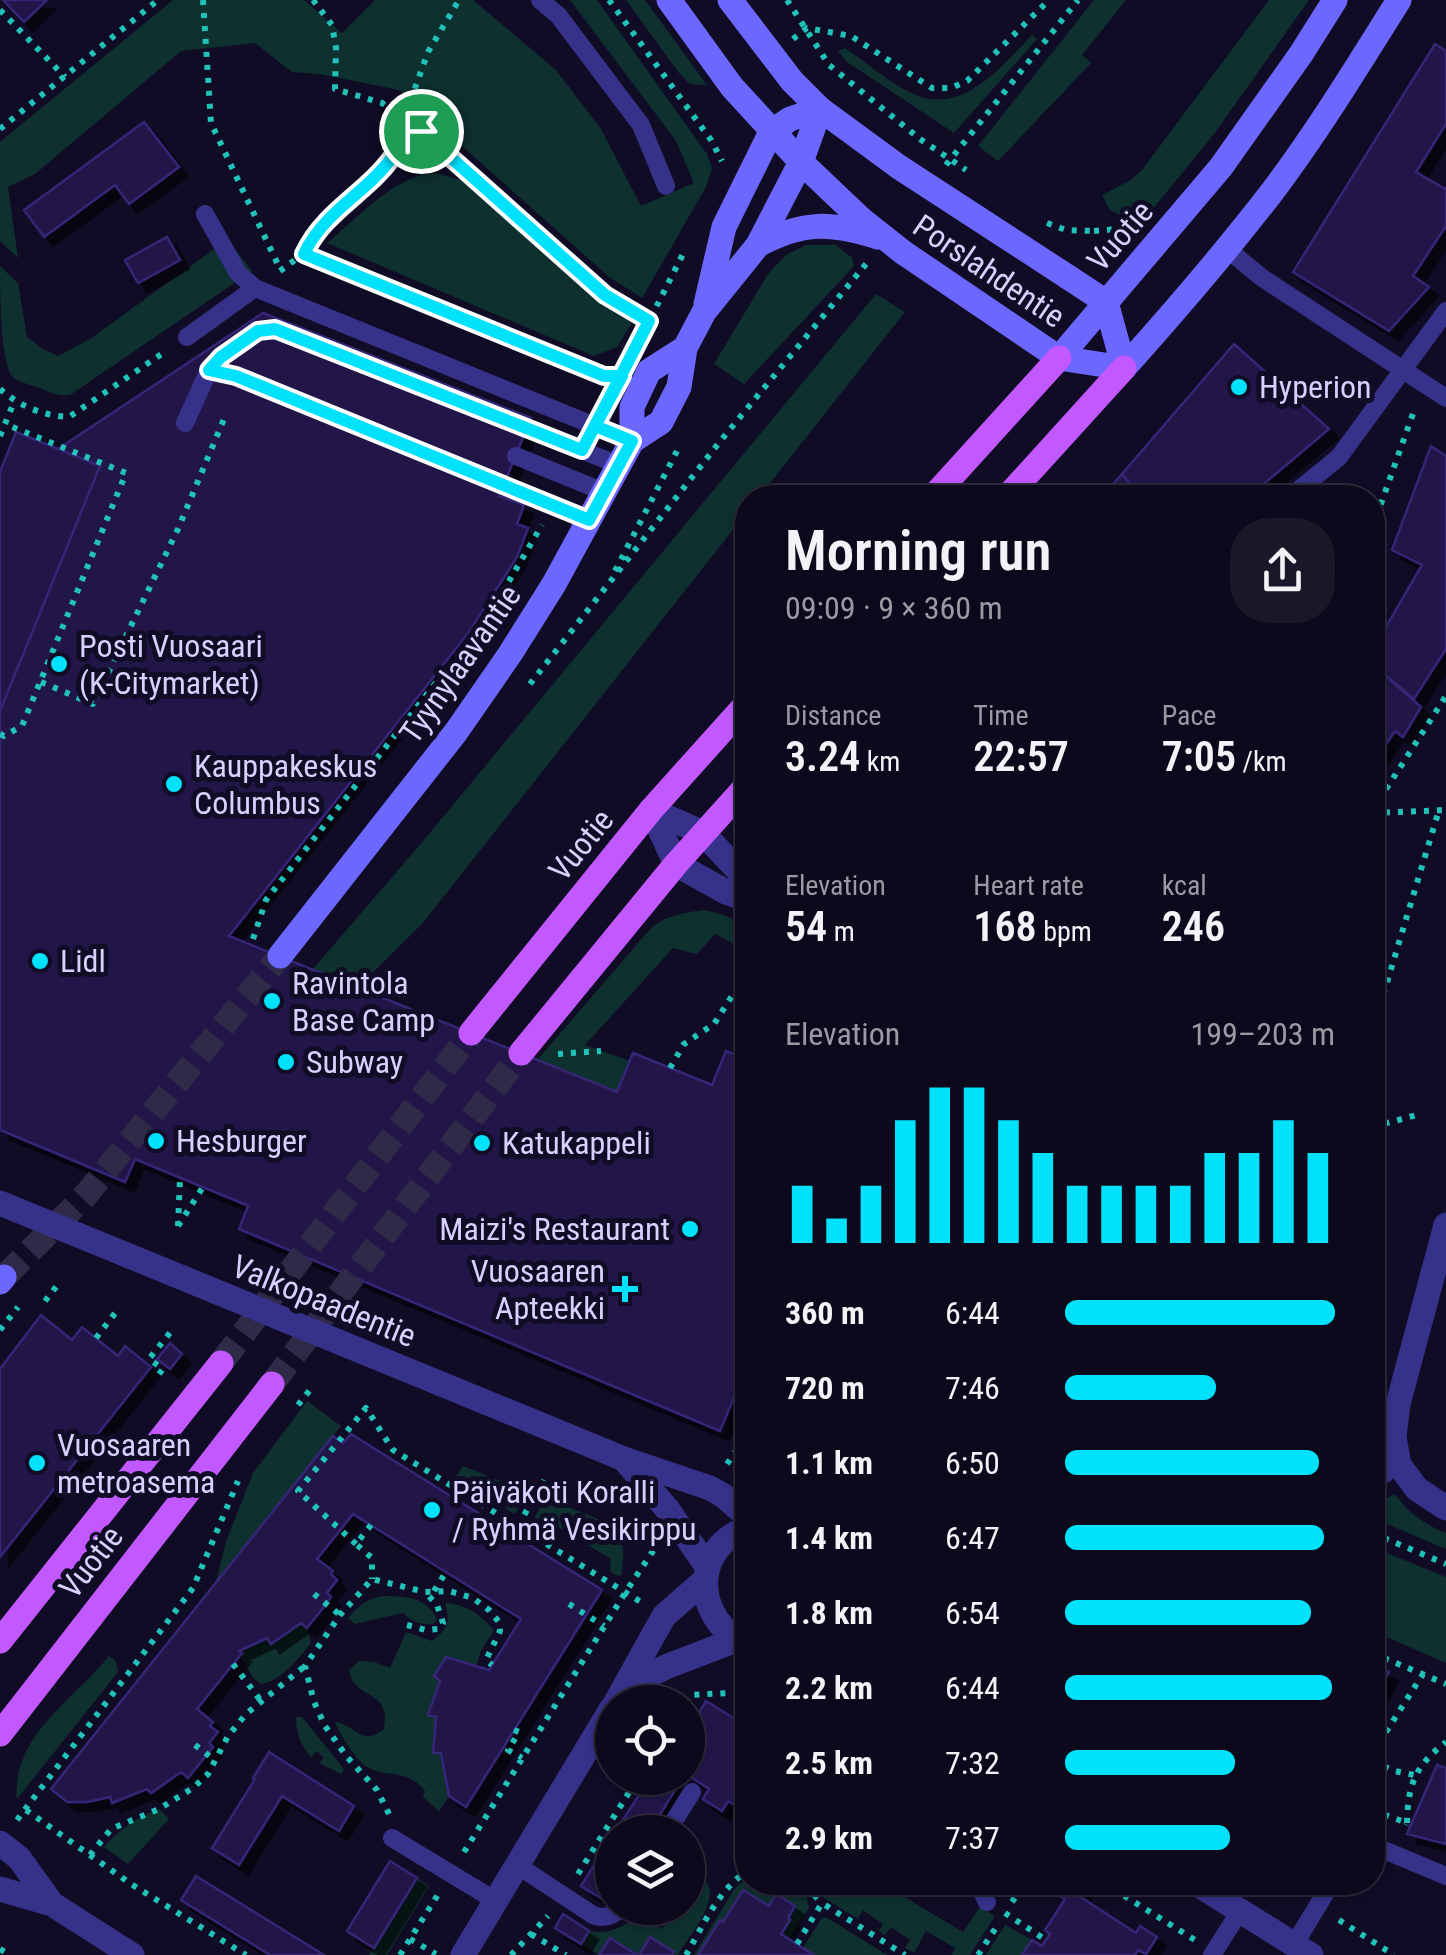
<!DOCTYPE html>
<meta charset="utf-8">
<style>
:root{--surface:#0d091c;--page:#1b1729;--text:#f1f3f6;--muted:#9a9aa3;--line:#2d2a3b;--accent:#00e1fc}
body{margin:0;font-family:"Roboto Condensed",sans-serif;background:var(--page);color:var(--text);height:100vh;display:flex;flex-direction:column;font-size:38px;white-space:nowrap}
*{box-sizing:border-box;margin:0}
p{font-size:32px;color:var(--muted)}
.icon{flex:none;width:55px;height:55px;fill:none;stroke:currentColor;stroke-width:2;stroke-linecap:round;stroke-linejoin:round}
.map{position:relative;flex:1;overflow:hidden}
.drawer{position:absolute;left:735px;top:485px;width:650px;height:1410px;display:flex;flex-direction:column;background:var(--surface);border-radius:40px;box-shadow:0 2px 8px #0004,0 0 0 2px var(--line)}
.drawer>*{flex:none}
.buttons{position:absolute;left:595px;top:1685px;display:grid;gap:20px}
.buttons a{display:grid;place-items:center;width:110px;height:110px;border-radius:50%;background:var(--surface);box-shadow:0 2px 8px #0004,0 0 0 2px var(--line);font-size:50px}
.pin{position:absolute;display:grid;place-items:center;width:85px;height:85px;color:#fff;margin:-42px;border:5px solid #fff;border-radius:50%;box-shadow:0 2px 10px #0007}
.round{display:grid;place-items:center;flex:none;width:105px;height:105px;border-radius:40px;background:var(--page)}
.summary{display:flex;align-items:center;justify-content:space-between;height:170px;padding:0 50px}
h1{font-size:55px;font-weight:600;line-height:75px}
.metrics{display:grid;grid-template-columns:repeat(3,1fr);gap:15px;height:170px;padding:10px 50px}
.metrics div{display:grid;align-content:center}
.metrics b{font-size:42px;font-weight:600}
.metrics small{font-size:28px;font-weight:400}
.metrics p{font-size:28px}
.chart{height:280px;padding:20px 50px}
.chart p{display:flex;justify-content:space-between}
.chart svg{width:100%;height:180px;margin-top:10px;stroke:var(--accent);stroke-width:6}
ul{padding:0 50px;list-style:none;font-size:32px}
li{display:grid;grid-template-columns:160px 120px 1fr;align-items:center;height:75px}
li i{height:25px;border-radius:12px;background:var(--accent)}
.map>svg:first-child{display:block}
.green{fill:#0e302f}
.building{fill:#211649;stroke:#362577;stroke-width:2.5;filter:url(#shadow)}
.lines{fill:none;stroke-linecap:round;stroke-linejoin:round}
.secondary-tunnel{stroke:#2f2a47;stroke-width:25;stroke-dasharray:25 12;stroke-linecap:butt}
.primary-tunnel{stroke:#2f2a47;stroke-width:25;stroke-dasharray:25 12;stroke-linecap:butt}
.path{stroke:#21c2ba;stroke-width:6;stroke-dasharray:5 8;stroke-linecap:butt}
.lane{stroke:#36328a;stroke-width:18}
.street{stroke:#36328a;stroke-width:25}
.secondary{stroke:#6c68ff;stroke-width:25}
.primary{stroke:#c258ff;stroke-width:25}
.path-bridge{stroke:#21c2ba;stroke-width:6;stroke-dasharray:5 8;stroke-linecap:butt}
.street-bridge{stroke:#36328a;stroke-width:25}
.secondary-bridge{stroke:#6c68ff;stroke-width:25}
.route-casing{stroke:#fff;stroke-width:20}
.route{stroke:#00e1fc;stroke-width:12}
.poi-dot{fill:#00e1fc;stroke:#110c26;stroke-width:4}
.labels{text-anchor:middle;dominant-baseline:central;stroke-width:10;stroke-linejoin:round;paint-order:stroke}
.street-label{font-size:32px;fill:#d6d1ff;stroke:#110c26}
.poi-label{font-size:32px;fill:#d6d1ff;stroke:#110c26;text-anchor:start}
</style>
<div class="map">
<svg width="1446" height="1955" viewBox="0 0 1446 1955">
<defs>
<filter id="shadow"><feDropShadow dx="9" dy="9" stdDeviation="0" flood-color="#0009"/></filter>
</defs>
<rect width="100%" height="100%" fill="#110c26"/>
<!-- green -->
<path class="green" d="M173,0H304L342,33L375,0H473L556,70L601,129L641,206L694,183L676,141L570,0H597L707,154L712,168L706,187L642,298L609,277L399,90L319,74L292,72L255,43L181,51L35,174L8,187L18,258L0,241V142Z
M626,0H645L707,85L690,84L679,73Z
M1094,0H1126L1082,55L1091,63L998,161L978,146Z
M1269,0H1309L1214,134L1139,226L1109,209L1102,195L1131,180L1142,170Z
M1032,35L1037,39L954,133L847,62L838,51L845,48C866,62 887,81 909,92C960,119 1000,68 1032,35Z
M433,172L461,180L576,281L632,323L617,347L594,356L327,243C359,217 391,179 433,172Z
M221,244L234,248L252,271L70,395C59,396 50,393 40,388C31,385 17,382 11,375C0,355 0,291 0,266L18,283L27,337L43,349L58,356L90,339Z
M806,245H836L852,258L854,266L744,384L714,364L768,274L786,255Z
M876,294L905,312L759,497L748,498L747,512L422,924L358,987L313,969L424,840Z
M703,910C722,913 742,919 747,938L740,947L715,934L697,954L673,948L585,1045L630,1061L617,1092L538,1059L652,927C667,915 685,913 703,910Z
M307,1401L341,1426L216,1582L226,1542L253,1473Z
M463,1466L527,1492L515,1514L505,1508L508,1500L471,1478L467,1484L456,1476Z
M1395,1494C1408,1513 1424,1524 1446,1533V1549L1373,1518V1505Z
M545,1498L611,1524C626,1536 624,1559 621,1576L615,1575L610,1571L611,1559L548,1521L540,1529L531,1524Z
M1372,1547L1446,1577V1663L1373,1631Z
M383,1596C405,1596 427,1597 437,1619L433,1624C419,1625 413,1622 403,1613L355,1624L348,1618C359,1605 367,1599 383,1596Z
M445,1603C466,1604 480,1614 494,1630L481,1651L476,1666L446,1657L434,1676L440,1681L429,1714L436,1717L433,1752L441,1753L449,1796L439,1811L423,1797L425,1791C406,1767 387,1779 367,1767C354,1758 341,1736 335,1722C356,1725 361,1747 384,1729C384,1723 386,1718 384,1712C380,1691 353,1696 349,1670L359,1661L374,1662L390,1668L406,1632L432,1641C447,1630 451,1622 445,1603Z
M301,1623L307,1628L311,1643C298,1659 281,1681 261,1684L253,1678L239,1651L267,1638L272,1644Z
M109,1656L116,1661L118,1672L17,1799C11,1736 74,1700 109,1656Z
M296,1717H302L344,1769L341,1774L319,1763L324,1758L317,1751L311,1757C300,1744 296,1733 296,1717Z
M159,1809L169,1819L128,1864L104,1847C119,1830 137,1817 159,1809Z
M697,1875C730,1890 690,1934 678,1955H672L674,1952L651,1937L639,1955L610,1938L599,1955L581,1944L589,1931C610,1935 623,1927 639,1915L662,1929L676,1908H688V1889Z
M417,1878L429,1886L387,1955H369Z
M747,1878L748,1882L804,1883L809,1908L789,1939L781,1934L790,1920L776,1895L769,1906L743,1890L723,1922L720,1920L698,1955H694L735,1888Z
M820,1883H881L963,1932L980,1907L995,1916L970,1955H952L955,1948L926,1931L914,1953L905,1948L910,1940L891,1927L885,1935L879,1931L883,1924L863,1910L858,1919L824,1898Z
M826,1917L887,1955H814L803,1948L821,1919Z
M1005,1925L1032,1940L1022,1955H986Z"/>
<!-- building -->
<path class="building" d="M3,0H47L24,22Z
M1435,44L1446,51V124L1416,172L1445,189L1446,187V226L1413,276L1429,287L1389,331L1293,272Z
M144,122L179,167L129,204L115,185L44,237L24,210Z
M167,237L180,260L138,283L125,260Z
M263,313L531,418L499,496L524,505L517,524L528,528L517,557L469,632L229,936L617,1092L633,1053L712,1085L726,1051L747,1059L739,1080L748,1084V1363L720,1431L239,1229L248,1206L244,1204L135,1159L125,1182L0,1130V472L16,432L58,449Z
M1234,344L1329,429L1247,498H1141L1122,474Z
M16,432L100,466L0,711V472Z
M1431,446L1446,456V649L1414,699L1372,664V651L1422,565L1392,550Z
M1122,474L1141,498H1101Z
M1372,664L1421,707L1403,737L1395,731L1372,765Z
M41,1315L72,1340L82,1327L118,1356L125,1346L151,1367L0,1557V1369Z
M170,1343L182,1354L170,1369L157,1359Z
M351,1434L602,1590L466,1807L449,1796L441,1753H433L436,1717L428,1715L440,1681L434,1676L446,1657L489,1670L521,1619L353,1514L317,1559L333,1571L331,1574L337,1580L327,1593L331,1597L326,1604L307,1628L301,1623L271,1644L267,1638L239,1651L242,1653L197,1709L213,1722L210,1726L218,1732L209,1743L213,1747L188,1778L181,1772L151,1793L147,1789L112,1803L110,1797L87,1802H67L51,1789L333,1436L343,1443Z
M1372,1666L1389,1672L1372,1705Z
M706,1701L748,1727V1813L728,1801L722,1811L703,1799L709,1789L688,1775V1731Z
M269,1752L354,1806L339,1831L282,1796L239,1865L212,1848L255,1779L253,1778Z
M1437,1765L1446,1768V1844L1407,1834Z
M650,1778H669L679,1784L649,1832H615Z
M612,1836V1890L606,1901L581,1886Z
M390,1861L417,1878L374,1948L347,1931Z
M196,1876L324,1955H270L181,1900Z
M1066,1882H1074L1083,1889L1079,1896L1136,1933L1140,1926L1157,1937L1146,1954L1138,1950L1135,1955H1022L1032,1940L1042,1946L1050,1934L1045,1930L1065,1899L1059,1895Z
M743,1890L769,1906L776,1894L795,1906L788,1918L790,1920L781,1934L814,1955H698L720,1920L723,1922Z
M563,1914L589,1931L581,1944L555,1928Z
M650,1937L674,1952L672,1955H639Z
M610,1938L637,1955H599Z"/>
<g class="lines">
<!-- secondary-tunnel -->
<path class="secondary-tunnel" d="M4,1277L85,1196L280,956"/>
<!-- primary-tunnel -->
<path class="primary-tunnel" d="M221,1363L471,1033
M272,1384L521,1053"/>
<!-- path -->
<path class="path" d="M203,0L211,123L280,269
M313,0L332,25L336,48L335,89L382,103L421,131L605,295L649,321
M609,0L711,140L722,161
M787,0L829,65L920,139
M0,10L65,77
M793,39L807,28L851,36L932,88H951L967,81L1049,0
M0,129L158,0
M946,165L1078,0
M1094,231L1118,229L1127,237
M303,254L603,377L615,376
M280,271L303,254L311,237L337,210L381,170L396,153L404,119L428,52L459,0
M639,341L685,250
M0,389C19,406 44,416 69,417L166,351
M0,436L14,402
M1372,529L1415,408
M615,571L678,449
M41,682L93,704L178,529L224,419
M530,684L722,439L866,264
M0,734L4,736L22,726L126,473L5,424
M1372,811L1446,696
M1372,813L1446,810
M253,939L266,900L489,615L542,525
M1372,1032L1439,810
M558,1054L601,1051
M670,1068L684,1044L714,1024L748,971
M1372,1127L1417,1115
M178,1226L203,1187
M45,1301L59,1283
M0,1330L18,1307
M96,1338L119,1308
M159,1374L163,1369L149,1359L173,1329
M298,1405L313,1386
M727,1464L736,1451L748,1426
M371,1525L356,1544L372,1558V1579
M518,1526L544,1480
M1372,1533L1446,1564
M356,1544L298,1491L366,1408L393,1450L641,1602
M434,1591L446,1572
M314,1594L340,1615
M569,1604L604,1626
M407,1625L426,1630L438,1629L443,1623L437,1605L425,1592
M1372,1653L1446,1684
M233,1664L261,1701
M685,1702L690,1695L748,1692
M514,1730L519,1732L508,1750L522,1758
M195,1745L215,1760
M1372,1754L1423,1674
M1372,1761L1395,1771L1414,1775
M26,1810L131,1884L246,1955
M1372,1810L1407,1823L1406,1825
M389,1814L377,1790L347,1757L325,1726L314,1702L305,1666L340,1615L372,1579L425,1592L449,1591L473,1598L489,1610L499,1622L500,1631L486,1660L492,1665
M17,1820L193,1588L238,1481
M1407,1823C1408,1784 1415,1766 1446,1742
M464,1852L625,1593L657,1545
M90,1855L111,1829L159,1809L193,1788L208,1774L228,1736L246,1714L305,1666
M578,1874L638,1778
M812,1882L815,1896L822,1903
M1102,1882L1195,1940
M1278,1882L1299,1895
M1121,1894L1127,1882
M1012,1902L1025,1882
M1005,1913L1046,1940
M1339,1920L1394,1955
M531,1934L566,1955
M410,1939L436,1954
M797,1944L822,1903L905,1955
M0,1949L10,1955
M400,1955L439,1893
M511,1955L548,1916
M686,1955C703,1926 719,1888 748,1871
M978,1955L997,1926"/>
<!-- lane -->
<path class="lane" d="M540,0L558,15L641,125L666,186
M205,214L238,273L255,288L632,441
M1226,248L1261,277L1446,398
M187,337L255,288
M209,370L236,376L589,520
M185,423L209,370L221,357L258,331L275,329L619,465
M516,456L604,492
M1289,498L1339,457L1446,311
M667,1832L692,1792
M392,1838L496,1901
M1372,1845L1446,1876
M517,1865L593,1915C606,1920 612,1915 622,1908
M970,1882L981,1890L987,1902
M1294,1945L1332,1882
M1212,1955L1240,1911"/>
<!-- street -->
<path class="street" d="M651,810L676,864L726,892L748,900
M651,810L703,833L748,881
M1446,1225L1398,1404L1394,1437L1399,1465L1417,1489L1446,1508
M439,1383L624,1459L710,1488L724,1496L748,1517
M624,1459L668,1510L708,1568
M1372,1469L1383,1471
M748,1528C689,1548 694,1622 748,1645
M625,1687L668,1666L736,1640
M616,1702L664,1616L705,1580
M0,1843L19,1858L52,1904
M1194,1882L1311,1955
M0,1889L52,1904L132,1955
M463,1955L612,1708"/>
<!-- secondary -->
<path class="secondary" d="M669,0L732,87L801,162L861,219
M730,0L792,81L820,109L899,167
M758,245C803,221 831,222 878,237
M904,253L1059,358L1124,368
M1068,277L1106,302L1124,368
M706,304L724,227L771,132L790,119L820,109
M1059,358L1221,167L1301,54L1335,0
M1124,368C1175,311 1225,253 1272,192C1318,131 1358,65 1399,0
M632,441V407L649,371L685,348
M280,956L456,732L510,654L554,584L632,441L661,422L679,387L685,348L704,312L758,245L801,162L820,109
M0,1282L4,1277"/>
<!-- primary -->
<path class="primary" d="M932,498L1059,358
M1006,498L1124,368
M471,1033L651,810L748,702
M521,1053L676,864L748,784
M0,1641L221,1363
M0,1734L272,1384"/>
<!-- path-bridge -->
<path class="path-bridge" d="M920,139L966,170
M1047,223L1066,230L1094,231
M178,1226L180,1178"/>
<!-- street-bridge -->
<path class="street-bridge" d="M0,1203L439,1383"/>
<!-- secondary-bridge -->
<path class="secondary-bridge" d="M899,167L1068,277
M861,219L904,253"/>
</g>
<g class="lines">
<!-- route casing -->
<g class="route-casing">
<path id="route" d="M421,131L605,295L649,321C627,364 605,407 582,450L275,329L258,331L221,357L209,370L236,376L589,520L632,441L595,426L622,376H604L304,254C324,211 367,193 393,156C400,146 401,131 404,119L421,131"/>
</g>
<!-- route -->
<use href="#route" class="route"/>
</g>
<!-- markers -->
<g class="poi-dot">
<circle cx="1239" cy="387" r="10"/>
<circle cx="59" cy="664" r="10"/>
<circle cx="174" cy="784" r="10"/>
<circle cx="40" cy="961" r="10"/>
<circle cx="272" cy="1001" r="10"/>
<circle cx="286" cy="1062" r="10"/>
<circle cx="156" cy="1141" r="10"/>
<circle cx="482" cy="1143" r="10"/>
<circle cx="690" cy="1229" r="10"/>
<path d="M620 1274h10v10h10v10h-10v10h-10v-10h-10v-10h10z"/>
<circle cx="37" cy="1463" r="10"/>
<circle cx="432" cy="1510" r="10"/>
</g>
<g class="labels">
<!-- street labels -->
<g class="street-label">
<text transform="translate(1120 236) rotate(-49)">Vuotie</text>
<text transform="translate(989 271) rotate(34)">Porslahdentie</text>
<text transform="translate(460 664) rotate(-55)">Tyynylaavantie</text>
<text transform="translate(581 845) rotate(-51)">Vuotie</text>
<text transform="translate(324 1301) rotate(22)">Valkopaadentie</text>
<text transform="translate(91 1562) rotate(-52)">Vuotie</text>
</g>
<!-- poi labels -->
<g class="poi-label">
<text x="1259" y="387">Hyperion</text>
<text x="79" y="646">Posti Vuosaari<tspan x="79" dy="37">(K-Citymarket)</tspan></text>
<text x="194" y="766">Kauppakeskus<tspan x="194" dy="37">Columbus</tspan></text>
<text x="60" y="961">Lidl</text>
<text x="292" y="983">Ravintola<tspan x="292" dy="37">Base Camp</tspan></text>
<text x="306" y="1062">Subway</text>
<text x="176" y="1141">Hesburger</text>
<text x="502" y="1143">Katukappeli</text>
<text x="670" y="1229" text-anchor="end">Maizi's Restaurant</text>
<text x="605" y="1271" text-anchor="end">Vuosaaren<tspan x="605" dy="37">Apteekki</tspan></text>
<text x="57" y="1445">Vuosaaren<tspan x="57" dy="37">metroasema</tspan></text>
<text x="452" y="1492">Päiväkoti Koralli<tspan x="452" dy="37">/ Ryhmä Vesikirppu</tspan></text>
</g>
</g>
</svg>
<div class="buttons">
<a><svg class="icon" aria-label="locate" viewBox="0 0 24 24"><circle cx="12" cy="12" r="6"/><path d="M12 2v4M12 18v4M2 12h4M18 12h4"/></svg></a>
<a><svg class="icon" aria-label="layers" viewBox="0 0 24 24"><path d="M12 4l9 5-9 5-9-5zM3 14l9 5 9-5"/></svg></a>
</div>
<div class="pin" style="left:421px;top:131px;background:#1e9e55"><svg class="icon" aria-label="arrive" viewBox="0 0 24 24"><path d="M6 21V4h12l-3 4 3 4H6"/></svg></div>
<section class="drawer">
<div class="summary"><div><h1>Morning run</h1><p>09:09 · 9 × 360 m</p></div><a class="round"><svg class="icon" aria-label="share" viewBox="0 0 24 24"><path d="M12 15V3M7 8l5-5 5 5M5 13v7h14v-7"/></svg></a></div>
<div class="metrics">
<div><p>Distance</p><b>3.24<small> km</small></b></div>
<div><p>Time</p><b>22:57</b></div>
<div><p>Pace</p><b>7:05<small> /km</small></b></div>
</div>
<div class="metrics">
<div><p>Elevation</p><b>54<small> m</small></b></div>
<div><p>Heart rate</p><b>168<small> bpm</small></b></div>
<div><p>kcal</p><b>246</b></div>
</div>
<div class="chart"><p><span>Elevation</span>199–203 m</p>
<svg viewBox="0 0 160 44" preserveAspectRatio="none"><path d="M5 44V30M15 44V38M25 44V30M35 44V14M45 44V6M55 44V6M65 44V14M75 44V22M85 44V30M95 44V30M105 44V30M115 44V30M125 44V22M135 44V22M145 44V14M155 44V22"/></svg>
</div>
<ul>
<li><b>360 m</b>6:44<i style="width:100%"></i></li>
<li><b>720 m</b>7:46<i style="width:56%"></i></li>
<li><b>1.1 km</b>6:50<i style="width:94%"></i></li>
<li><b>1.4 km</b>6:47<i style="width:96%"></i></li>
<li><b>1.8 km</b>6:54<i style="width:91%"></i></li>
<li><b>2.2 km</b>6:44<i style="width:99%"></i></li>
<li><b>2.5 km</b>7:32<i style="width:63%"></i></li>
<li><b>2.9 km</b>7:37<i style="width:61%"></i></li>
</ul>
</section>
</div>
